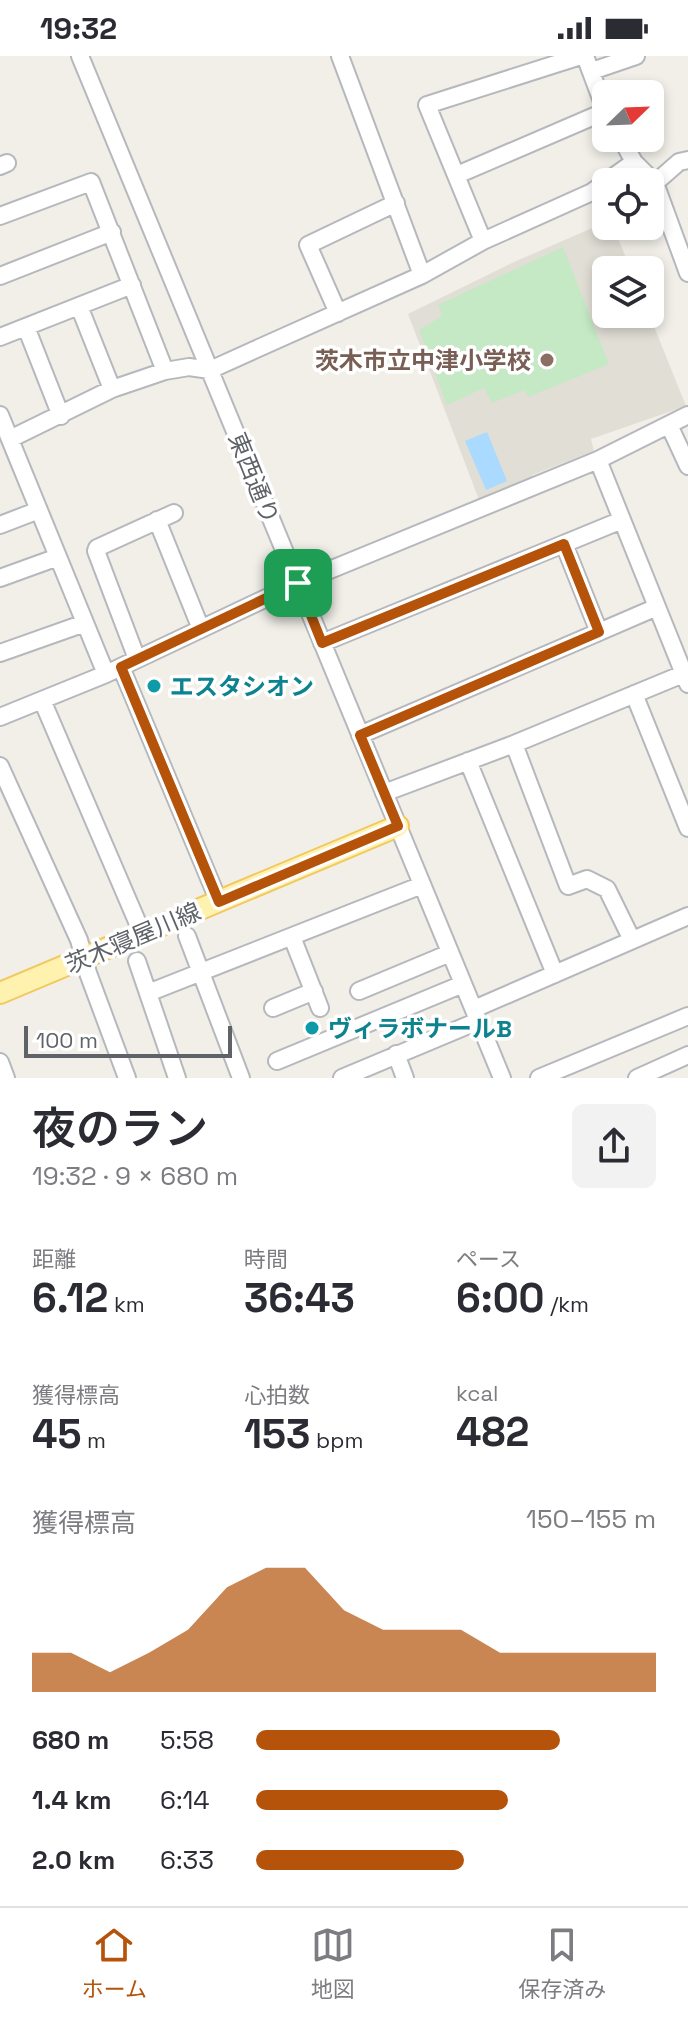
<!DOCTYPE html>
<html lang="ja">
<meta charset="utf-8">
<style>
:root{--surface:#fff;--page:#f2f2f3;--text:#2b2b33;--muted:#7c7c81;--line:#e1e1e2;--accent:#b45309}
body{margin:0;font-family:"Space Grotesk","Noto Sans JP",sans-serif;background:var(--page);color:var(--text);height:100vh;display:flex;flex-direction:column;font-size:30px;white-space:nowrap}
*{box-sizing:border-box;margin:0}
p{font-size:26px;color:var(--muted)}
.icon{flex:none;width:44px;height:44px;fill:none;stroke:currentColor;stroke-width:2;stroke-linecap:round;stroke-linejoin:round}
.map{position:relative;height:1022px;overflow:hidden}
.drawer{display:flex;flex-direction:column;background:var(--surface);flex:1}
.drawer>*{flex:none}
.needle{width:52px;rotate:67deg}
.buttons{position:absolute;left:592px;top:24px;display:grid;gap:16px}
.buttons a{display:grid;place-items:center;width:72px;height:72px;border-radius:12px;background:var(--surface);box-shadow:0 4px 12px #0003;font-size:40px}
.scale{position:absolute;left:24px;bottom:20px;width:208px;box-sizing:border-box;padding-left:8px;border:4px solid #5f6368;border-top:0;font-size:22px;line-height:28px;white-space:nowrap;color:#5f6368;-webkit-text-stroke:6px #fff;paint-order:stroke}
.pin{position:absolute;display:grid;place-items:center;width:68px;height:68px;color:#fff;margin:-34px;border-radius:16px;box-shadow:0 4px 12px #0006}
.round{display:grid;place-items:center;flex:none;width:84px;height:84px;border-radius:12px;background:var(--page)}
.head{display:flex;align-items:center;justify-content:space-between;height:136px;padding:0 32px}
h1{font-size:44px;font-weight:600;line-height:60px}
.figures{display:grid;grid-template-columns:repeat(3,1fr);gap:12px;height:136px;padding:8px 32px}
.figures div{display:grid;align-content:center}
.figures b{font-size:40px;font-weight:600}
.figures small{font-size:22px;font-weight:400}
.figures p{font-size:22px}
.chart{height:224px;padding:16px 32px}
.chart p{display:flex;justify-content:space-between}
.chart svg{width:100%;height:144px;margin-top:8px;fill:var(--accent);opacity:.7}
ul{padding:0 32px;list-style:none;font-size:26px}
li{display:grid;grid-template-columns:128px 96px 1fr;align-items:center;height:60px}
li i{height:20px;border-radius:10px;background:var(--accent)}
.status{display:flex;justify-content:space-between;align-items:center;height:56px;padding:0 40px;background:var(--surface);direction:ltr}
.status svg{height:22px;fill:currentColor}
.dock{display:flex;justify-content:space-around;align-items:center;height:112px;border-top:2px solid var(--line);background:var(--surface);font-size:22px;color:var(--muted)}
.dock a{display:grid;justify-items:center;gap:4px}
.dock .active{color:var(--accent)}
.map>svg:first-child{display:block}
.education{fill:#e1ded6}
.green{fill:#c5e8c5}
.water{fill:#aadaff}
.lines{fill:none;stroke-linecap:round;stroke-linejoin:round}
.minor-casing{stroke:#b5b8bc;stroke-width:20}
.major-casing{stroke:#f2c960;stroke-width:24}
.minor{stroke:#fff;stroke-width:16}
.major{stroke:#fff2af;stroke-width:20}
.route-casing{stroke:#fff;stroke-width:16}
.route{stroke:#b45309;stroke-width:10}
.education-dot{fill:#8d6e63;stroke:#fff;stroke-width:3}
.culture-dot{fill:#0f9aa8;stroke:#fff;stroke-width:3}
.labels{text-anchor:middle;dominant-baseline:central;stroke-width:7;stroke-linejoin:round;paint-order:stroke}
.education-label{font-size:24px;font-weight:bold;fill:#785e54;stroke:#fff;text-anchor:end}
.street-label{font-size:24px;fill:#5f6368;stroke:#fff}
.culture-label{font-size:24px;font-weight:bold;fill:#0d838f;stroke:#fff;text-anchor:start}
</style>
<div class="status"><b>19:32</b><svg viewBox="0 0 49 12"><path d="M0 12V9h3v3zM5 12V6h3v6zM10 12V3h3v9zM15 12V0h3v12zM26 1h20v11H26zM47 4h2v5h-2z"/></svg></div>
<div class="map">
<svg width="688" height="1022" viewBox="0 0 688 1022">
<rect width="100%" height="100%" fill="#f1efe8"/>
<!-- education -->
<path class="education" d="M606,166V170H613L631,214H606V258H649L686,350L591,383L594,395L532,419L534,427L481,449L408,258L514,206Z"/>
<!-- green -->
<path class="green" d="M563,191L609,308L528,341L524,334L492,347L484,332L447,349L419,274L442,260L438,249Z"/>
<!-- water -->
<path class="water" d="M487,376L507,425L486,434L465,385Z"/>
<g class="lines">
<!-- minor casing -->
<g class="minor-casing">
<path id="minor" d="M80,0L502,1022
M340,0L422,219
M585,0L606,56
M592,15L636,0
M621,82L634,106L655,127L688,217
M0,110L7,107
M457,119L606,55
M655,127L679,106L688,104
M0,160L91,126L165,315
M483,185L427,49L581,0
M0,220L112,176
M79,250L112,333
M338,257L308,189L396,147
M26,271L61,360
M0,281L132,229
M0,359L106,618
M669,369L688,410
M10,383L112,333L165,315L189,311L210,314L252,295L422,219L483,185L592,136L634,106
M598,404L688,628
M157,464L201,573
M0,469L39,454
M564,488L599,576
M0,522L58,501
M322,587L622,464
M0,597L85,567
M137,603L96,495L97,492L174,457
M121,611L219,846
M634,638L688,772
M42,644L142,877
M0,661L106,618L298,527L598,404L688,359
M360,679L657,551
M514,688L568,830L587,823L607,833L632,884
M468,705L555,918
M0,710L79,884L88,917L127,1022
M384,737L514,688L688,616
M187,880L241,1022
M292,881L320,952
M137,905L177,1022
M359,935L450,897
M148,937L422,829
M273,952L314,935
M474,953L688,860
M396,998L405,1022
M277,1005L463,928
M0,1006L6,1022
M342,1022L478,965
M539,1022L688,960
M637,1022L688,999"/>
</g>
<!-- major casing -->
<g class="major-casing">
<path id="major" d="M0,937L398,770"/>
</g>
<!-- minor -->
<use href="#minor" class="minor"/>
<!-- major -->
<use href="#major" class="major"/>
</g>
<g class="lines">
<!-- route casing -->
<g class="route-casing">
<path id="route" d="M564,488L599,576L360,679L398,770L219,846L121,611L298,527L322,587Z"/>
</g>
<!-- route -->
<use href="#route" class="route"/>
</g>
<!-- markers -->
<circle class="education-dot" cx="547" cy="304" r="8"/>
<g class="culture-dot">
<circle cx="154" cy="630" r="8"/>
<circle cx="312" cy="972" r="8"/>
</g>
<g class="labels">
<!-- education labels -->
<g class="education-label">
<text x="531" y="304">茨木市立中津小学校</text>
</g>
<!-- street labels -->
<g class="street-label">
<text transform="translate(254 422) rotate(68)">東西通り</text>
<text transform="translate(133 882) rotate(-23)">茨木寝屋川線</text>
</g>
<!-- culture labels -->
<g class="culture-label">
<text x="170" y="630">エスタシオン</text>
<text x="328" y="972">ヴィラボナールB</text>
</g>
</g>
</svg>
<div class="buttons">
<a><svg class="needle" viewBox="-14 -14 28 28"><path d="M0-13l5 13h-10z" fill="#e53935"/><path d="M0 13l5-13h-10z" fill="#7c7c81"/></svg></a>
<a><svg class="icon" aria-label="locate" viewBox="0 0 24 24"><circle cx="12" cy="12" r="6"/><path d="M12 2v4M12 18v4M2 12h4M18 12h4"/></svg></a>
<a><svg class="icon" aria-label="layers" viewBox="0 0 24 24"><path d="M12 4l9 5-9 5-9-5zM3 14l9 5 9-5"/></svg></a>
</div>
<div class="scale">100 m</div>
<div class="pin" style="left:298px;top:527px;background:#1e9e55"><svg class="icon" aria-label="arrive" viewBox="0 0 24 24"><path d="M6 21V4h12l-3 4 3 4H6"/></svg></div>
</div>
<section class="drawer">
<div class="head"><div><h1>夜のラン</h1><p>19:32 · 9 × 680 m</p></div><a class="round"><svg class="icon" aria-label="share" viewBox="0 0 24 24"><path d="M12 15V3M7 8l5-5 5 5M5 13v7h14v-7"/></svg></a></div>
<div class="figures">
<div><p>距離</p><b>6.12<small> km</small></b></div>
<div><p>時間</p><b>36:43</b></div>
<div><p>ペース</p><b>6:00<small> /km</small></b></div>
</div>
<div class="figures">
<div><p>獲得標高</p><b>45<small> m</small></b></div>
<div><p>心拍数</p><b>153<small> bpm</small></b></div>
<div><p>kcal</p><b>482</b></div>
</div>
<div class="chart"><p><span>獲得標高</span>150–155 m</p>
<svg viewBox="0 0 160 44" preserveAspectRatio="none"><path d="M0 44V32L10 32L20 38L30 32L40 25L50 12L60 6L70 6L80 19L90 25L100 25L110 25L120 32L130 32L140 32L150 32L160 32V44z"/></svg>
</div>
<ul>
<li><b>680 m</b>5:58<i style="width:76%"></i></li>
<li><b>1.4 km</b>6:14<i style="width:63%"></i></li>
<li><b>2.0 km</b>6:33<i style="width:52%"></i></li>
</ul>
</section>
<nav class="dock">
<a class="active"><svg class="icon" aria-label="home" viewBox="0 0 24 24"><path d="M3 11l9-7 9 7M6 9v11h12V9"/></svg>ホーム</a>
<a><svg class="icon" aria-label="map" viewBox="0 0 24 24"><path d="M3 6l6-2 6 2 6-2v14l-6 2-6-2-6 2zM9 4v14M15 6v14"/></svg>地図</a>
<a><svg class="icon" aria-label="saved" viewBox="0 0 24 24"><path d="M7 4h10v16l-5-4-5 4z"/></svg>保存済み</a>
</nav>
